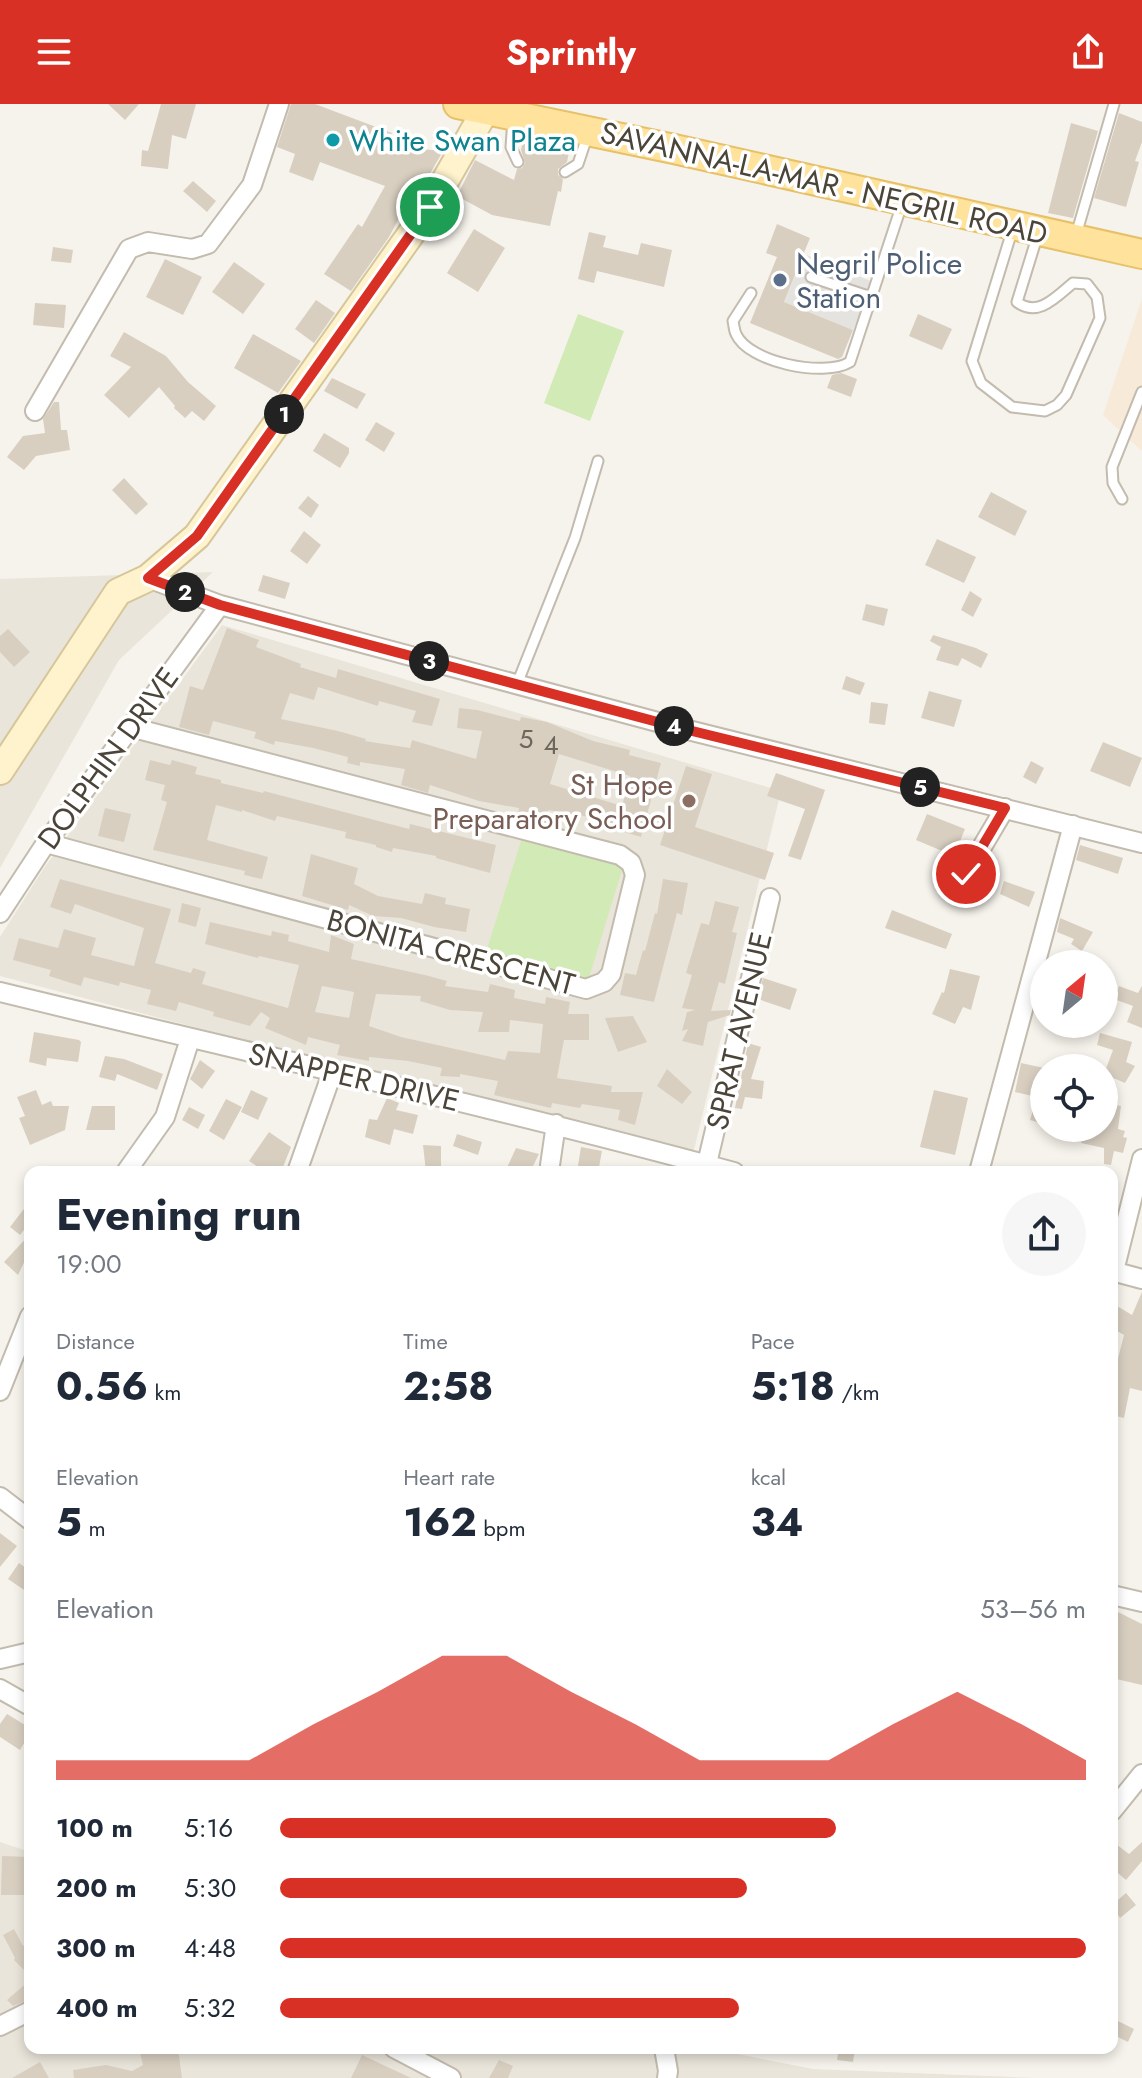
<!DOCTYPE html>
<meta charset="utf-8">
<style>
:root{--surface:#fff;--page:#f6f6f7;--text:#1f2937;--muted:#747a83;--accent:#d93025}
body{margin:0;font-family:Jost,sans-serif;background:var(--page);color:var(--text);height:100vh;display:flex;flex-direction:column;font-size:30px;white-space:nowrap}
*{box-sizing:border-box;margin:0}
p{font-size:26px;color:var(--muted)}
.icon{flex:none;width:44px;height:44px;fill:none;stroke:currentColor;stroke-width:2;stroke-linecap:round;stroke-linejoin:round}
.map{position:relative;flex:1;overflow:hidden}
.details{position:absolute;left:24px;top:1062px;width:1094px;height:888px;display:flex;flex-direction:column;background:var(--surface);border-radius:16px;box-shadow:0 4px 12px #0003}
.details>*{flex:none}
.needle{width:52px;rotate:29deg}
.tools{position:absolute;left:1030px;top:846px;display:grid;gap:16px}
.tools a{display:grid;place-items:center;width:88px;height:88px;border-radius:50%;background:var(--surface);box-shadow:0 4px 12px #0003;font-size:40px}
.pin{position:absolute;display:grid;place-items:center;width:68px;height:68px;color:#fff;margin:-34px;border:4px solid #fff;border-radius:50%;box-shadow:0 2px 8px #0007}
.km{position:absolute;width:40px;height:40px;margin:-20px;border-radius:50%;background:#222;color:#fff;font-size:22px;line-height:40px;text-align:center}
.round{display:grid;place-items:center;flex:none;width:84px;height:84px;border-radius:42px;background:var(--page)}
.head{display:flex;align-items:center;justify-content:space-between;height:136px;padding:0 32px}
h1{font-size:44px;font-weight:700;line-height:60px}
.metrics{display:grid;grid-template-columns:repeat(3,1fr);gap:12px;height:136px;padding:8px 32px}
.metrics div{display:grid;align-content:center}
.metrics b{font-size:40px;font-weight:700}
.metrics small{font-size:22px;font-weight:400}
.metrics p{font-size:22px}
.chart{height:224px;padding:16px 32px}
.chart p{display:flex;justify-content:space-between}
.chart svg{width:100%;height:144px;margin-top:8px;fill:var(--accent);opacity:.7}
ul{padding:0 32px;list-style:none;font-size:26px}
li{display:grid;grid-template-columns:128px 96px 1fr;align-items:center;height:60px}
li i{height:20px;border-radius:10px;background:var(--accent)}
header{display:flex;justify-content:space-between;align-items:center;height:104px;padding:0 32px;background:var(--accent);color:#fff;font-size:36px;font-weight:700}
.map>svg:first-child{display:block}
.residential{fill:#eae5da}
.commercial{fill:#f7ead8}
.green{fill:#d2eab5}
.parking{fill:#e5e3e0}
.building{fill:#d8cfc1;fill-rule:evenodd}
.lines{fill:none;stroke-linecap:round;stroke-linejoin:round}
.lane-casing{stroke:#c2bbae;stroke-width:13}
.street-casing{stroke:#c2bbae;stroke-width:22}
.secondary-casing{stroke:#d6c79b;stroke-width:30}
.primary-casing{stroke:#e6c16a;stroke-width:32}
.lane{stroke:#fff;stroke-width:9}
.street{stroke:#fff;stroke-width:18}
.secondary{stroke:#fff3cd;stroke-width:26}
.primary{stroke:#ffe39c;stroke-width:28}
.route-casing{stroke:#fff;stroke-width:16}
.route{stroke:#d93025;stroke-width:10}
.culture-dot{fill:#0f9aa8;stroke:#fff;stroke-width:3}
.service-dot{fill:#5c6f8a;stroke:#fff;stroke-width:3}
.education-dot{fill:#8d6e63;stroke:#fff;stroke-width:3}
.labels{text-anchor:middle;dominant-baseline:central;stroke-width:7;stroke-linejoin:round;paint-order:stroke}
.number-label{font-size:26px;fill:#6e675b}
.culture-label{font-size:30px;fill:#0d838f;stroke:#fff;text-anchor:start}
.street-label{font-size:30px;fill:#4b4439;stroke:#fff}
.service-label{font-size:30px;fill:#4e5e75;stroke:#fff;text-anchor:start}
.education-label{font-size:30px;fill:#785e54;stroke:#fff;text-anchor:end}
</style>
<header><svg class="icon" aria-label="menu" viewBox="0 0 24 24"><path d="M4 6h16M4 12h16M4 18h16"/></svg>Sprintly<svg class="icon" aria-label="share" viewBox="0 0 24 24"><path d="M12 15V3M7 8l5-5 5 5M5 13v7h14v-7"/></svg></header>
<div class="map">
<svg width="1142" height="1974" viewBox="0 0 1142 1974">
<rect width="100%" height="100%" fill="#f6f3ec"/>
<!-- residential -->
<path class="residential" d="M213,468L119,556L0,764V475Z
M222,521L781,687L692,1054L0,872V833L44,764Z
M0,1738L30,1748V1944H707L813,1965L1035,1974H0Z"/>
<!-- commercial -->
<path class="commercial" d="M1142,195V347L1103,311Z"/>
<!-- green -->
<path class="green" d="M578,210L624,227L590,317L544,299Z
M522,734L617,759L623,763L588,877L485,851Z"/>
<!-- parking -->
<path class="parking" d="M804,150L873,178L853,226L784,198Z"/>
<!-- building -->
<path class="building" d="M108,0H139L125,16Z
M161,0H196L186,35L172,31L168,65L141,62L142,46L148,47Z
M291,0H315L392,29L387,42L443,47L416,94L411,92L389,133L351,187L324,170L358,120L362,123L385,82L320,58L313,77L289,68L295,50L277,43Z
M1119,9L1142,18V38L1135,57L1139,58L1126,103L1094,94Z
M1071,19L1098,27L1073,114L1048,109Z
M523,37L569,48L567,58L558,65V71L563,75L561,88L558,87L550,122L492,111L457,92L475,56L514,76L517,65L522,64L525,59L521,46Z
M193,77L216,97L207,108L183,87Z
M777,120L810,134L784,198L853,226L842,253L838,255L750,219L777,153L766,149Z
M474,125L505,144L478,188L447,169Z
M589,128L606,132L603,143L638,151L641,139L672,146L664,183L597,167L594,179L578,175Z
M53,143L73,146L71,159L51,157Z
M165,155L202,173L183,211L146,193Z
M234,158L265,180L243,210L212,188Z
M316,196L335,209L314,239L295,225Z
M35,199L66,201L64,224L33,221Z
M918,210L952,225L942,246L909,232Z
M124,228L166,252L188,278L216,302L204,317L192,307L185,314L174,304L175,302L159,283L129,314L104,291L131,263L110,252Z
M253,230L301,257L278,289L234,264Z
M841,269L857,275L851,293L827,284L832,271Z
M332,274L366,290L357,305L324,287Z
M54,298H59L61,326H67L70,346L36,352L24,366L7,353L23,332L45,329L43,315Z
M376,318L395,329L384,348L365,336Z
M324,329L349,344V349L340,364L313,347Z
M124,374L148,400L136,411L112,386Z
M991,388L1027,407L1015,432L978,413Z
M308,392L319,401L311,414L298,404Z
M304,427L321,441L307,460L290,447Z
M937,435L976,453L964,479L925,461Z
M263,471L290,479L285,495L258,487Z
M970,487L982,495L973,513L961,506Z
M866,500L888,505L884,522L862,516Z
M227,524L259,536L256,543L301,560L300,563L336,574L338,565L440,595L432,622L412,618L416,607L379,597L378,602L318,583L314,596L290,589L281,615L338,627L366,635L365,637L410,644L412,636L476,655L482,627L457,624L459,604L477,606L520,617L521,613L547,618L593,637L630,646L629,651L661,659L641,733L621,727L622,723L584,712L548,706L546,719L518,712L519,704L479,697L430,681L428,689L401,681L405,665L360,658V662L347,659L348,653L313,644L275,637L274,641L254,634L256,628L213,617L209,631L179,623L190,582L203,586ZM559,650L630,672L622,702L550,680Z
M8,525L30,548L14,563L0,548V532Z
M933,531L976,544L988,550L981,564L962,554L958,562L936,556L941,543L930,537Z
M846,572L865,579L860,591L842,585Z
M929,587L962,596L954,623L921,614Z
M871,598L888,600L885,621L869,619Z
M1103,638L1142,654L1130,683L1090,667Z
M150,656L170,661L172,656L197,663L195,670L221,676V679L263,689L264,687L409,725L410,720L496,741L490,769L436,754V752L393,744L392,748L376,743V741L345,734L346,728L277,712L275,717L242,706V708L216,701L207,736L268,753L262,775L244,771L245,767L153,746L167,698L161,696L165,681L145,676Z
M1031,657L1044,664L1036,680L1023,673Z
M686,662L712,670L695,723L774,749L765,776L660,741Z
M776,669L825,686L801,756L788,752L805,705L767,692Z
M105,704L131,710L124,738L98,732Z
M927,710L965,725L954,752L916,736Z
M1080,741L1123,754L1118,770L1076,756Z
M311,750L358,764L354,780L378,792L422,800L425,789L446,794L445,800L470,805L466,828L434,823L401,814L373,812L349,801L348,806L302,792Z
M60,775L171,805L155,859L191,869L193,864L206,868L202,880L288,904L299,861L259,852L258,854L205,840L210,818L271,832L272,827L289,831L288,837L329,848L331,831L354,840L351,855L425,871L447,877L445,882L488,888L490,880L515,886L514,894L545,900L546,893L570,898L568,910H589V936H564L557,974L612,982L611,988H643L635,1021L618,1016L620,1006L582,1000L580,1004L552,999L551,1004L494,991L498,977L460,970V973L440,972L442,964L408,957L369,953V957L337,951L340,941L308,933L306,941L265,924L270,914L261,908L250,922L213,912L214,908L179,898L176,907L147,900L151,886L120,878L119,882L84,873L81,882L49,872L51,866L13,856L19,834L58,844L64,825L96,834L91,851L134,862L144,824L75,800L71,810L50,803ZM322,882L354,888L349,914L315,908ZM376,890L421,892L420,897L450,906L483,908L478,928H509L510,916L543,920L540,949L508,947L505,956L401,933L369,922Z
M663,775L688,779L682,811L677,809L654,898L620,891L625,869L636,871L643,846L645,847L655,809L657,810Z
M1004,777L1035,788L1029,803L1000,790Z
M715,797L739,803L732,828L737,829L725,880L719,878L711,907L731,906L730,911L708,918L703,942L682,937L688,925L682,927L687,908L695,906L682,904L692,871L686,869L701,819L709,821Z
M182,799L201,804L196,823L178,818Z
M892,806L952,830L946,845L885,824Z
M1060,814L1093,828L1082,847L1071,840L1074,835L1057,828Z
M950,865L980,872L971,906L963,903L955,920L932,910L942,888L944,889Z
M763,874L797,885L790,906L758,895Z
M1119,882L1138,889L1142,882V924L1127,918L1133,902L1114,895Z
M633,912L647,938L618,948L605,914Z
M34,928L79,936L81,938L78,958L47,954L46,962L29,958Z
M1100,929L1132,938L1126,958L1135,962L1125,979L1104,970L1113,946L1097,941Z
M748,939L761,943L751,975L764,977L762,995L745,993L742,1005L735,1004Z
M105,952L124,955L163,970L157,986L117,970L115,977L99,973Z
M200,956L215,967L202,985L190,975Z
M1021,959L1044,964V1020L1030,1016L1037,993L1015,988Z
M667,965L692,988L682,1000L657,982Z
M36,986L42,1001L51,997L53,1002H69L65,1026L30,1041L19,1014L25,1012L17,993Z
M251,986L268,994L258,1016L241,1008Z
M934,986L968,994L955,1051L920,1043Z
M387,994L399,999L396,1006L418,1011L413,1030L394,1025L390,1041L365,1033L369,1015L377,1016Z
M226,995L242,1003L224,1036L209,1027Z
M1106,1000L1121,1002L1118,1025L1125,1027L1123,1033L1127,1034L1123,1049L1114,1047L1111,1061L1104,1060V1044L1081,1039L1085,1024H1104Z
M92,1002H115V1026H86Z
M189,1003L205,1011L198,1025L182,1016Z
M269,1028L291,1043L281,1068H266L249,1057Z
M457,1030L482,1038L478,1051L453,1042Z
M423,1041L441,1042V1068H426Z
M581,1043L602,1047L598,1068H577Z
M516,1044L539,1050L530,1068H505Z
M30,1097V1118L20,1131L10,1123Z
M30,1130V1146L18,1171L4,1158Z
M1142,1188V1287L1130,1284L1124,1314L1112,1311L1118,1280L1112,1278L1124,1231L1112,1224V1199L1132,1211Z
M0,1429L17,1442L0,1463Z
M19,1459L30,1467V1490L8,1475Z
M1112,1505L1142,1520V1581L1112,1574Z
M7,1610L30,1624V1629L20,1646L0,1633V1620Z
M1112,1737L1129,1750L1142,1738V1757L1126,1776L1112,1764Z
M2,1752L30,1753V1791H1Z
M1126,1789L1136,1801L1120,1814L1112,1801Z
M14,1825L23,1842L30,1836V1872L14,1856L15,1854L3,1831Z
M30,1876V1895L13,1902L7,1896Z
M1118,1917L1134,1925L1128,1938L1112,1930Z
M139,1944H178L182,1974H74L73,1966L106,1961L132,1967L143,1961Z
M839,1944H855L853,1958L837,1956Z
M362,1951L411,1974H351Z
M499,1956L513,1962L508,1974H489Z
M40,1958L49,1974H12Z"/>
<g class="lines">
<!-- lane casing -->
<g class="lane-casing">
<path id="lane" d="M513,15L511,43L518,58
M565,68L578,60L588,30
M1013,124L972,257L981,279L1012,303L1045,307L1057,301L1066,291L1100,214L1097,193L1087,180L1073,179C1056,193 1038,214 1017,198L1038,130
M1076,131L1114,0
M811,173L871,193
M751,189L733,217C734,221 734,226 736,230C748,258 824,274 850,258L902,100
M1122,395L1113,379L1112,363L1142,288
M517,580L575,434L598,357"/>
</g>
<!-- street casing -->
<g class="street-casing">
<path id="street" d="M35,307L129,145L148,138L192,145L208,140L252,81L279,0
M148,474L220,501L680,624L1142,739
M46,739L586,885L604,878L611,870L635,771L631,759L620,751L130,623
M966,770L1005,704
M0,809L46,739L220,501
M0,888C245,948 491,1002 734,1068
M126,1068L165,1013L190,935
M297,1068L332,969
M549,1068L556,1020
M705,1068L770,794
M979,1068L1073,721
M1112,1167L1142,1175
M1114,1167L1142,1055
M0,1287L30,1212
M0,1393L30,1416
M1112,1491L1142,1498
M0,1555L30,1548
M0,1585L30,1602
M1112,1707L1142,1670
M0,1922L30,1907
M394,1944L451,1974
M664,1944L668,1967L667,1974"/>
</g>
<!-- secondary casing -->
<g class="secondary-casing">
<path id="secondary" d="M0,667L118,488L148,474L197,432L430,103L485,7"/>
</g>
<!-- primary casing -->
<g class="primary-casing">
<path id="primary" d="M458,0L674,45L1142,150"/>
</g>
<!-- lane -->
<use href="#lane" class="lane"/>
<!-- street -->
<use href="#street" class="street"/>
<!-- secondary -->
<use href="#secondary" class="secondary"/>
<!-- primary -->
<use href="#primary" class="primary"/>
</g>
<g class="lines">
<!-- route casing -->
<g class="route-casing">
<path id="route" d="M430,103L197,432L148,474L220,501L680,624L1005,704L966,770"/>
</g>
<!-- route -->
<use href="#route" class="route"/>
</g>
<!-- markers -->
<circle class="culture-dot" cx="333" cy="36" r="8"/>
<circle class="service-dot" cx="780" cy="176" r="8"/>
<circle class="education-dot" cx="689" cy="697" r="8"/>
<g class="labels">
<!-- number labels -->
<g class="number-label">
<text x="526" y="635">5</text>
<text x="551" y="641">4</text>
</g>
<!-- culture labels -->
<g class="culture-label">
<text x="349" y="36">White Swan Plaza</text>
</g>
<!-- street labels -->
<g class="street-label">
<text transform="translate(824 79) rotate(13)">SAVANNA-LA-MAR - NEGRIL ROAD</text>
<text transform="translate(108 654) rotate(-54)">DOLPHIN DRIVE</text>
<text transform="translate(451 848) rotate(15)">BONITA CRESCENT</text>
<text transform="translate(739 927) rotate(-77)">SPRAT AVENUE</text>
<text transform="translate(354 973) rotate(13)">SNAPPER DRIVE</text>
</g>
<!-- service labels -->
<g class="service-label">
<text x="796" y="159">Negril Police<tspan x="796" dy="34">Station</tspan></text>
</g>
<!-- education labels -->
<g class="education-label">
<text x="673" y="680">St Hope<tspan x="673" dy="34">Preparatory School</tspan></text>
</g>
</g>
</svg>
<div class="tools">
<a><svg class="needle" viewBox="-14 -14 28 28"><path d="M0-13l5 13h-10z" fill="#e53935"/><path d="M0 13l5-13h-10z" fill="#747a83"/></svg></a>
<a><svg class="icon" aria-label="locate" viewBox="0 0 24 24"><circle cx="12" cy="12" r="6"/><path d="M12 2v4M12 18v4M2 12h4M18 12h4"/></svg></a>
</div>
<div class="pin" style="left:430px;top:103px;background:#1e9e55"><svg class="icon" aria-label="arrive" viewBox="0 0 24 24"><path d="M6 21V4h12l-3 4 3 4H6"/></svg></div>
<div class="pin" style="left:966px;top:770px;background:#d93025"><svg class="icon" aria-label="check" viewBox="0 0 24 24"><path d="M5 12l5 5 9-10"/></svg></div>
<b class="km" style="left:284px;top:310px">1</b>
<b class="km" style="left:185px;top:488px">2</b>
<b class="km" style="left:429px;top:557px">3</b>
<b class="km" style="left:674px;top:622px">4</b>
<b class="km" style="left:920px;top:683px">5</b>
<section class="details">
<div class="head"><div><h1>Evening run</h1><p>19:00</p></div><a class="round"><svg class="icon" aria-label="share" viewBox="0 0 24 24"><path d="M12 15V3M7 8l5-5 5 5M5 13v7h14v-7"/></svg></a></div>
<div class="metrics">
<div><p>Distance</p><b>0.56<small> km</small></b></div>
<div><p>Time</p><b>2:58</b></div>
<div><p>Pace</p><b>5:18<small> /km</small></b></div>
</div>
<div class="metrics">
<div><p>Elevation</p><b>5<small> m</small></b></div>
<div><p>Heart rate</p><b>162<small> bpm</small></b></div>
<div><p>kcal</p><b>34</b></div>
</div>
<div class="chart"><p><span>Elevation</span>53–56 m</p>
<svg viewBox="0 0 160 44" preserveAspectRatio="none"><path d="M0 44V38L10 38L20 38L30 38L40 27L50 17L60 6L70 6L80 17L90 27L100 38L110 38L120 38L130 27L140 17L150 27L160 38V44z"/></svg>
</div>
<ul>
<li><b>100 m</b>5:16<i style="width:69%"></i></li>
<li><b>200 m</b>5:30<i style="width:58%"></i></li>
<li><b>300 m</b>4:48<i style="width:100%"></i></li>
<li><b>400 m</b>5:32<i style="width:57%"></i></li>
</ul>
</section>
</div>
